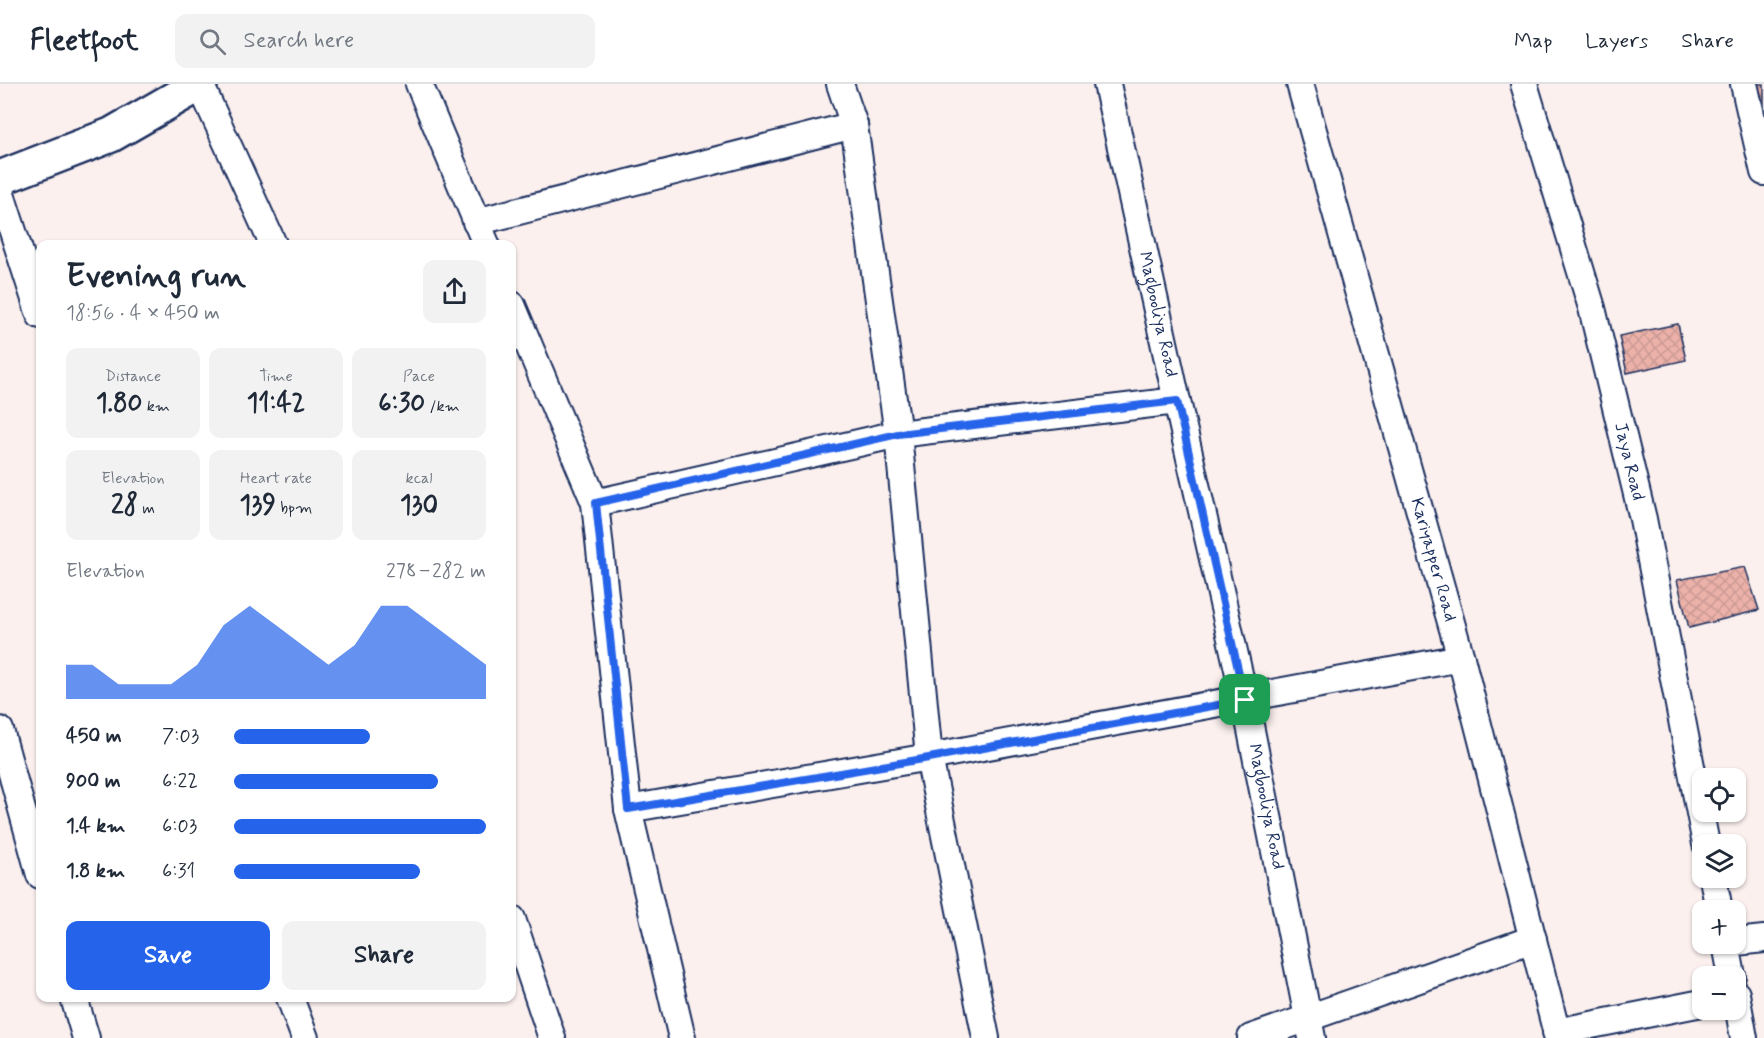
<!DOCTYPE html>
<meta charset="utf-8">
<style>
:root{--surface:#fff;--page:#f2f2f3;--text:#1f2937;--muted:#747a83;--line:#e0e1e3;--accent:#2563eb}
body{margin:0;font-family:Mynerve,sans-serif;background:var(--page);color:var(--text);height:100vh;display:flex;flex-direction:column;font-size:22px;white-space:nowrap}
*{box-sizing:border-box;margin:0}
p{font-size:20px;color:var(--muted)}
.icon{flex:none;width:33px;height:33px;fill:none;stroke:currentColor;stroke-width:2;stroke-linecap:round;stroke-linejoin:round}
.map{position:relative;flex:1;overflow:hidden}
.sheet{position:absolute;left:36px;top:156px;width:480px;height:762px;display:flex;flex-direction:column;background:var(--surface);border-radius:12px;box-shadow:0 2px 4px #0004}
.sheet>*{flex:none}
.tools{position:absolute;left:1692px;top:684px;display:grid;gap:12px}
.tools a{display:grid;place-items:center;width:54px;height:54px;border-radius:12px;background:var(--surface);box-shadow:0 2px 4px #0004;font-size:30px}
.pin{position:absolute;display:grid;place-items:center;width:51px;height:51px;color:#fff;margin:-26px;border-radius:12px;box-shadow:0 3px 9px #0006}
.round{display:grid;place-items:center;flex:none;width:63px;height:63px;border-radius:12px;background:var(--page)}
.overview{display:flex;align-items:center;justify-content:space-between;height:102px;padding:0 30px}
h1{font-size:33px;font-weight:800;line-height:45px}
.figures{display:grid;grid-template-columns:repeat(3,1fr);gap:9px;height:102px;padding:6px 30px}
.figures div{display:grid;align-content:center;border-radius:12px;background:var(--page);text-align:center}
.figures b{font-size:26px;font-weight:800}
.figures small{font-size:16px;font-weight:400}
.figures p{font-size:16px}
.chart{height:168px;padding:12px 30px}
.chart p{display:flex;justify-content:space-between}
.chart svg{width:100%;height:108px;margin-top:6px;fill:var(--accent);opacity:.7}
.action{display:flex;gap:12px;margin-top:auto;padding:12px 30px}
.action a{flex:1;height:69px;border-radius:12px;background:var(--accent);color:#fff;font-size:24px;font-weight:800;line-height:69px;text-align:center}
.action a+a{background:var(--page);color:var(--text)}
ul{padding:0 30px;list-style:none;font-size:20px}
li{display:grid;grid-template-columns:96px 72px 1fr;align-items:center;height:45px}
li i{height:15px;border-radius:8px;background:var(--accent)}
header{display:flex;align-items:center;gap:36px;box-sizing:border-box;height:84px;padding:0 30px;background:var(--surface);border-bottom:2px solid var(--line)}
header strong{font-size:28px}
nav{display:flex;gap:33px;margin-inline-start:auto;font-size:21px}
.search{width:420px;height:54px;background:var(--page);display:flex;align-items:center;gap:15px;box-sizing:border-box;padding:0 21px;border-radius:12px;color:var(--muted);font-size:22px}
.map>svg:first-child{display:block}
.building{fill:url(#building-cross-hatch);stroke:#1b2f5e;stroke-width:1.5}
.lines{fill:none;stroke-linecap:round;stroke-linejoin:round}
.street-casing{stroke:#1b2f5e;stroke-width:30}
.highway-casing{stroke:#1b2f5e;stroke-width:38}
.street{stroke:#fff;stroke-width:26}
.highway{stroke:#fff;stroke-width:33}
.route-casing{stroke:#fff;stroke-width:12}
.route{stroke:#2563eb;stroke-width:8}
.labels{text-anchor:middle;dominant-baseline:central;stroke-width:4.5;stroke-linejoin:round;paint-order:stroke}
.street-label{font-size:18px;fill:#1b2f5e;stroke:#fff}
</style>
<header>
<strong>Fleetfoot</strong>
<div class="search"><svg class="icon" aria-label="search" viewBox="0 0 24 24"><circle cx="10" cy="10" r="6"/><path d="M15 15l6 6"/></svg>Search here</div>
<nav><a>Map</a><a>Layers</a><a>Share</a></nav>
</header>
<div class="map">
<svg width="1764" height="954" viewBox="0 0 1764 954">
<defs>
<pattern id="building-cross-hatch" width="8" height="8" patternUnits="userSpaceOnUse" patternTransform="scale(1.5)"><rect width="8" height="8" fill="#ecb2a9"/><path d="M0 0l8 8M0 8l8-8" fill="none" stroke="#ca9994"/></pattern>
</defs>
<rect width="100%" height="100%" fill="#fbf0ee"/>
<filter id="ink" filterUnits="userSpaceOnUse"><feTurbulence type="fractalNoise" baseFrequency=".0167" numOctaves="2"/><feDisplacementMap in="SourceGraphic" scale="12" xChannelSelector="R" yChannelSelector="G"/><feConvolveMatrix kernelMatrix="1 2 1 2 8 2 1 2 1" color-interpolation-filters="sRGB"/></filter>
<g filter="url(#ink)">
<!-- building -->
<path class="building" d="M1757,0H1764V23Z
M1678,240L1686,276L1627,289L1619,252Z
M1745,483L1759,526L1689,544L1677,496Z"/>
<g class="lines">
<!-- street casing -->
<g class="street-casing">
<g id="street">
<path d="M200,0L273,160"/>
<path d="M419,0L486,160"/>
<path d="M840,0L854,41L898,350L929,673L986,954"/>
<path id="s1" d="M1107,0L1177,317L1245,616L1312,954"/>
<path id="s2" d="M1300,0L1461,574L1558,954"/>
<path id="s3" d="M1524,0L1592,224L1643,435L1706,760"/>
<path d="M1744,0L1764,88"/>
<path d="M0,107L40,231"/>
<path d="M476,138L854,41"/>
<path d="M512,221L595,419L628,725L682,954"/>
<path d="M595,419L898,350L1177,317"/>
<path d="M0,646L40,791"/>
<path d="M628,725L929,673L1461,574"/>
<path d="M1713,794L1719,826"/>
<path d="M512,835L552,954"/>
<path d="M1736,858L1764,855"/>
<path d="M1726,860L1732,892"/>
<path d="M1736,910L1744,954"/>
<path d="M74,914L86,954"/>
<path d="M290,914L305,954"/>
<path d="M1556,948L1702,919"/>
<path d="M1251,954L1533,855"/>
</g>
</g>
<!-- highway casing -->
<g class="highway-casing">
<path id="highway" d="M0,94L111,51L200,0"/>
</g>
<!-- street -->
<use href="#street" class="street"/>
<!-- highway -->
<use href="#highway" class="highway"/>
</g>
</g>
<g class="lines" filter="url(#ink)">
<!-- route casing -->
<g class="route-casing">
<path id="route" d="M1177,317L1245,616L929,674L628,725L596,419L898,350Z"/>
</g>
<!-- route -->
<use href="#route" class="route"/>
</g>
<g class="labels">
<!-- street labels -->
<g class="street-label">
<text stroke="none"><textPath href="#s1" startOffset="236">Magbooliya Road</textPath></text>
<text stroke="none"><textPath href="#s3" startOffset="392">Jaya Road</textPath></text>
<text stroke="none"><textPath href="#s2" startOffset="494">Kariyapper Road</textPath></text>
<text stroke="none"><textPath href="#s1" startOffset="740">Magbooliya Road</textPath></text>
</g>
</g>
</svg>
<div class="tools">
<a><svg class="icon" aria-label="locate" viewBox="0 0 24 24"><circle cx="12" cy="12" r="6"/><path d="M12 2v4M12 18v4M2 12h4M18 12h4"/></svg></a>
<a><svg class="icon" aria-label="layers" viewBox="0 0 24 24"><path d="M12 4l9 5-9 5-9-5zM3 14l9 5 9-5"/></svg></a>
<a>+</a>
<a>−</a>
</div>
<div class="pin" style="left:1245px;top:616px;background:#1e9e55"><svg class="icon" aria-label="arrive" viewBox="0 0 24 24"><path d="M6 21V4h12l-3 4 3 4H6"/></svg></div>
<section class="sheet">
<div class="overview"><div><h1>Evening run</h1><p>18:56 · 4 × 450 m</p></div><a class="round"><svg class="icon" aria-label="share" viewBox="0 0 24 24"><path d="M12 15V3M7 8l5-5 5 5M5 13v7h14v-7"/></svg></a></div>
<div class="figures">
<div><p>Distance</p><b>1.80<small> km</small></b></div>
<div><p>Time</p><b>11:42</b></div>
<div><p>Pace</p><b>6:30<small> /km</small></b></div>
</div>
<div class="figures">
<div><p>Elevation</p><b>28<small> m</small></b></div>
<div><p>Heart rate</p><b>139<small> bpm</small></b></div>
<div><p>kcal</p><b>130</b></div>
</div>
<div class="chart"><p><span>Elevation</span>278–282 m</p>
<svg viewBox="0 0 160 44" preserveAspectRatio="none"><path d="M0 44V30L10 30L20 38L30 38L40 38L50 30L60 14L70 6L80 14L90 22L100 30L110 22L120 6L130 6L140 14L150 22L160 30V44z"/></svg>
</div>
<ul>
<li><b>450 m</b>7:03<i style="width:54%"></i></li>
<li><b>900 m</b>6:22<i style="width:81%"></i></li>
<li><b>1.4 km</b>6:03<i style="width:100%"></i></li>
<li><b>1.8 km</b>6:31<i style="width:74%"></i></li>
</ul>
<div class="action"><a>Save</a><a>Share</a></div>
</section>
</div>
